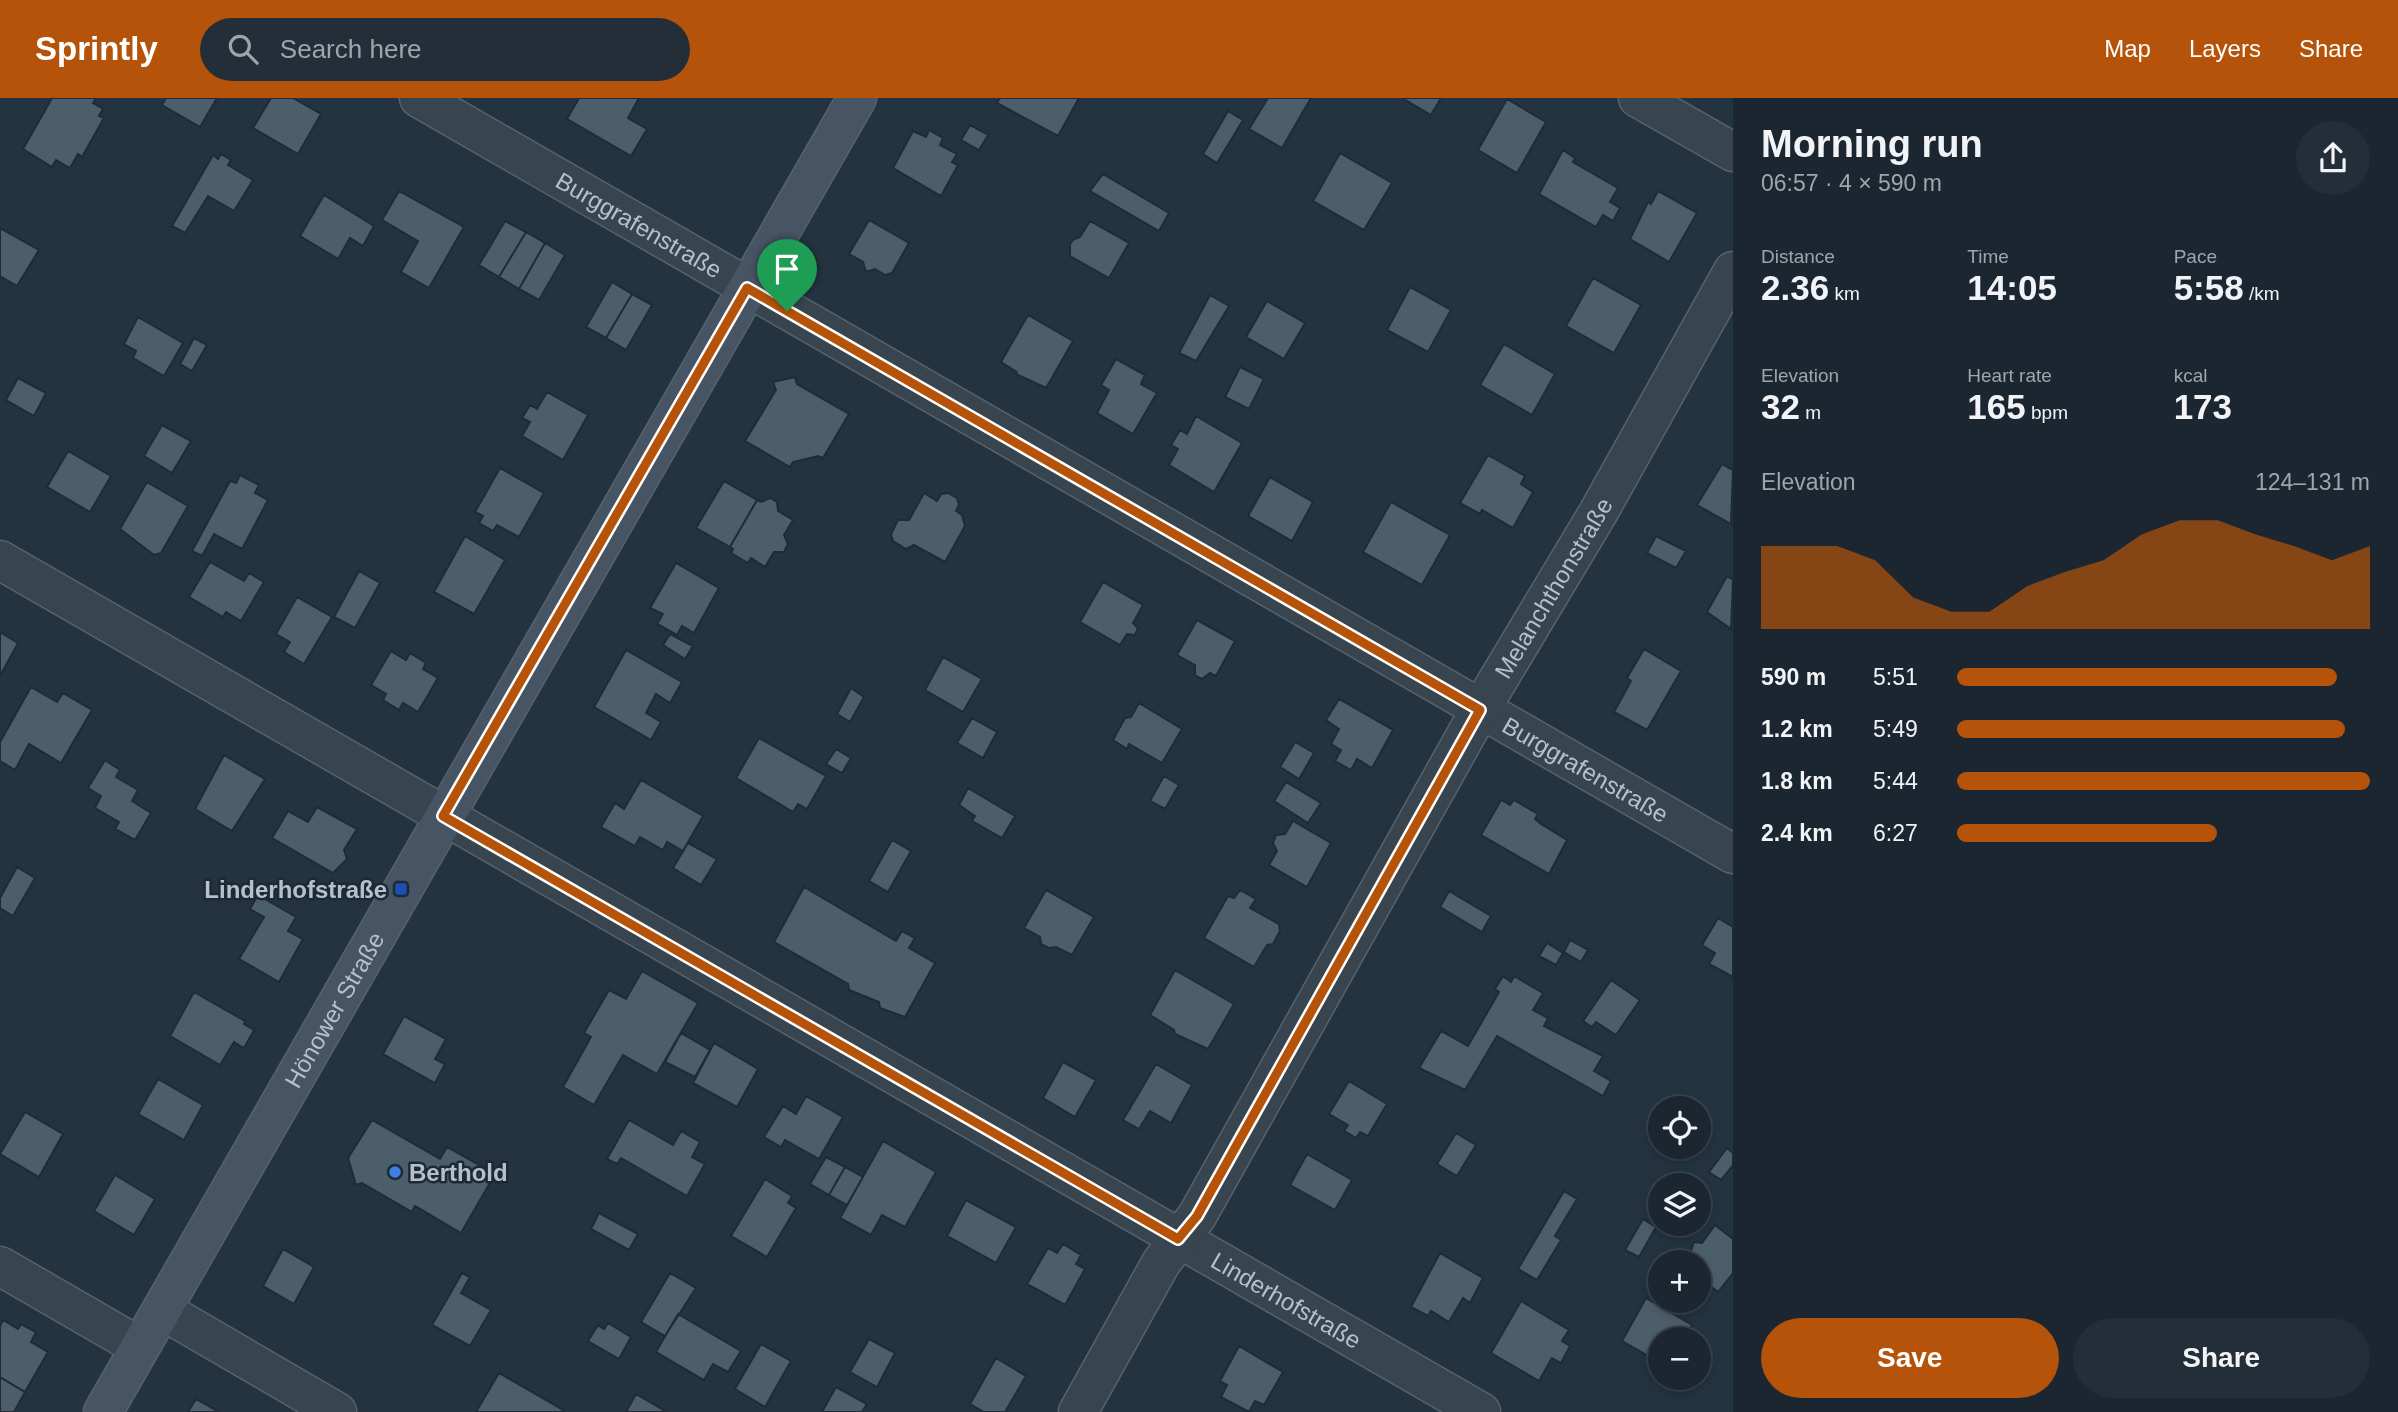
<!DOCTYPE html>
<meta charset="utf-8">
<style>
:root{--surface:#1b2630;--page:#242e38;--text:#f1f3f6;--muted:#a0a5ab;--line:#39434c;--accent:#b45309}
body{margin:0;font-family:Arial,sans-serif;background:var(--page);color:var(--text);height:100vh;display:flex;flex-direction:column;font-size:26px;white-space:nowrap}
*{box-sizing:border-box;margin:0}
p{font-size:23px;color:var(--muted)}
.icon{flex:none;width:38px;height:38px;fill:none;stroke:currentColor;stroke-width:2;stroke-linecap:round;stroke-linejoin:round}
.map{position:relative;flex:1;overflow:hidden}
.panel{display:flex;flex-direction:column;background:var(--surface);width:665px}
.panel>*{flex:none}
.controls{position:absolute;left:1648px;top:998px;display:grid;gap:14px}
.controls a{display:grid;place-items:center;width:63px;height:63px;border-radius:50%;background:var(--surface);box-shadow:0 4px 10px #0003,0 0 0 2px var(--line);font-size:35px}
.pin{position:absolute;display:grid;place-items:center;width:60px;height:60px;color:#fff;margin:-72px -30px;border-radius:50% 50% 50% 0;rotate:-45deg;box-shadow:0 0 7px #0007}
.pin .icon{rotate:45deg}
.round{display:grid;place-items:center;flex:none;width:74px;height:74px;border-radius:37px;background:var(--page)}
.head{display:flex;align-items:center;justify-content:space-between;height:119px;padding:0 28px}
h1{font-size:38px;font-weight:800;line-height:52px}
.metrics{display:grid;grid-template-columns:repeat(3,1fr);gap:10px;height:119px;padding:7px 28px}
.metrics div{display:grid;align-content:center}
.metrics b{font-size:35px;font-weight:800}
.metrics small{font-size:19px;font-weight:400}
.metrics p{font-size:19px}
.chart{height:196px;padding:14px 28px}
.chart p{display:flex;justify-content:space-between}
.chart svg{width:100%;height:126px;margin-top:7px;fill:var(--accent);opacity:.7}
.cta{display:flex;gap:14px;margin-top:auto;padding:14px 28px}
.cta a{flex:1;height:80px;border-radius:42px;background:var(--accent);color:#fff;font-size:28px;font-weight:800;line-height:80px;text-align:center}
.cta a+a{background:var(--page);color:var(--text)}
ul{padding:0 28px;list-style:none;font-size:23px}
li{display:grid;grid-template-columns:112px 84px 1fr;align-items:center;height:52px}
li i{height:18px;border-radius:9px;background:var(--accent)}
header{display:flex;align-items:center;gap:42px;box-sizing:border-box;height:98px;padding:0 35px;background:var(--accent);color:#fff}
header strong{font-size:33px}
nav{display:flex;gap:38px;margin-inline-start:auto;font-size:24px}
.search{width:490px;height:63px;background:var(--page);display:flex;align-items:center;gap:18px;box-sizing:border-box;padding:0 24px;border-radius:38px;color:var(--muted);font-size:26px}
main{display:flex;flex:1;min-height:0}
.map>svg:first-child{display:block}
.building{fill:#4d5e6b;stroke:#1f2c37;stroke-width:2}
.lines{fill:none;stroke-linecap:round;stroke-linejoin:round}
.street-casing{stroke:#56636d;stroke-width:41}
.secondary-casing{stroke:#56636d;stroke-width:41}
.street{stroke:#38454f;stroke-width:38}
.secondary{stroke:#465463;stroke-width:38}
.route-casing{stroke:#fff;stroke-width:14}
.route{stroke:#b45309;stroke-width:9}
.transit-dot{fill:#1a4fb4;stroke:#1d2a35;stroke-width:2.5}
.shop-dot{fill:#3f7fe0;stroke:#1d2a35;stroke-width:2.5}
.labels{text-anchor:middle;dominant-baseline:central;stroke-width:5;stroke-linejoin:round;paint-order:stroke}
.street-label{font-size:24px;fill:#b5c0ca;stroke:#1d2a35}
.poi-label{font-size:24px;font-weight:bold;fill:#b5c0ca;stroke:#1d2a35;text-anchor:end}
</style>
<header>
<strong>Sprintly</strong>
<div class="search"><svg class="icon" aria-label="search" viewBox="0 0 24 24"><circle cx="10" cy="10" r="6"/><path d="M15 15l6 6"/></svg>Search here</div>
<nav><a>Map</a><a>Layers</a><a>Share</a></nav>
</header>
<main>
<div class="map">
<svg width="1733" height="1314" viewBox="0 0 1733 1314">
<rect width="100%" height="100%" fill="#243340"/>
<!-- building -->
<path class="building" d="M52,0H96L93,5L103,11L99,18L104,20L82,59L78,56L70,70L56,62L52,69L23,51Z
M166,0H217L200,29L162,7Z
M271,0H293L321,16L298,56L253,30Z
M579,0H639L628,20L647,31L631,58L567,21Z
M1000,0H1079L1058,38L997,5Z
M1268,0H1311L1282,50L1249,31Z
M1402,0H1441L1431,17Z
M1507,1L1546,24L1517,75L1478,52Z
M1228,13L1243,22L1217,65L1203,56Z
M970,27L988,37L979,52L961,42Z
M929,32L943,40L940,47L957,56L952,64L958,67L941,98L893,70L913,33L926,39Z
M1563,52L1575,60L1573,64L1618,90L1610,104L1620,110L1613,123L1603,117L1596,129L1539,96Z
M1340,55L1392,85L1364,132L1313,103Z
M221,56L231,62L228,67L253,82L234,113L208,98L185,135L172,128L213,57L218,61Z
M1103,76L1169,115L1159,133L1090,93Z
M399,93L464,129L429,190L401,174L418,143L382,122Z
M1658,93L1697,115L1669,164L1630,141L1648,104L1651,106Z
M324,97L374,128L363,148L350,140L338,161L300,138Z
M869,122L909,145L892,175L885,177L875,171L866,174L863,164L849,156Z
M505,123L526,134L499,179L479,167Z
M1090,123L1129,145L1109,180L1070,158V146L1074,141L1080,139Z
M0,130L39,152L17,188L0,178Z
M526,134L545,145L519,191L499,179Z
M545,145L565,157L539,202L519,191Z
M1593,180L1641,207L1614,255L1566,228Z
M612,184L632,196L606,240L586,229Z
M1410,189L1451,212L1428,254L1387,232Z
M632,196L652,207L626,252L606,240Z
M1210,197L1229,208L1196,263L1179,255Z
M1267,203L1305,225L1284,261L1246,239Z
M1028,217L1073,243L1046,290L1016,276L1017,274L1001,264Z
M138,219L183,245L164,278L133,260L136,253L124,246Z
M194,240L207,247L192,273L180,266Z
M1504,246L1555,276L1532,317L1480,287Z
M1116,261L1145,277L1141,286L1157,295L1133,336L1097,315L1109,292L1101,287Z
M1240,269L1264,281L1249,311L1225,299Z
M795,279L797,286L849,316L823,360L818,358L793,364L790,369L745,343L776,292L773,284Z
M18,280L46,295L34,318L6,302Z
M547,294L588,317L563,362L522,338L530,324L522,320L530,307L537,311Z
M1196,318L1242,345L1214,394L1169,367L1178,351L1171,347L1180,332L1187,336Z
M162,327L191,343L172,375L144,358Z
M68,353L111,378L90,414L47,389Z
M1488,357L1525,378L1521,386L1533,394L1513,430L1482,412L1480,416L1460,405Z
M1722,366L1733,372L1731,426L1697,407Z
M500,370L544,395L519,439L497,427L493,433L479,425L483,418L475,414Z
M240,377L259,387L255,395L268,402L242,451L214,436L202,458L192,453L230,383L236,385Z
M1270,379L1313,404L1292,443L1248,418Z
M724,383L757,402L730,449L696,430Z
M147,384L188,408L161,455L154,457L120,431Z
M924,395L937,403L941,396L948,395L957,400L959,407L956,413L962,417L965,428L945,464L914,447L906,451L893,443L891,436L898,422H909Z
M770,400L777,404L778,413L793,422L784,437L788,446L784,454H774L765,469L751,460L748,465L731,455L733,451L730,449L757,402L761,404Z
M1391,404L1450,437L1422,487L1363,454Z
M465,438L505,462L474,516L434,494Z
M1656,438L1686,453L1676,470L1647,455Z
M210,464L244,483L249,475L264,484L241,523L226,514L223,519L189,499Z
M676,465L719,490L694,535L682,528L677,537L657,526L663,516L650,510Z
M359,473L380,485L355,530L334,519Z
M1727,478L1733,482L1731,531L1707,514Z
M1103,484L1143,507L1133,525L1138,530L1135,537L1127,536L1120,547L1080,524Z
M297,499L332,519L304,566L284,554L290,544L276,536Z
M1197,522L1235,543L1216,578L1210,575L1202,581L1195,577V567L1177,557Z
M0,534L18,545L0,578Z
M670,536L693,548L685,561L663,547Z
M1644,551L1681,573L1647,632L1614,614L1631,583L1627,580Z
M626,552L682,584L670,605L656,596L646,615L661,624L651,642L594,609Z
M391,553L406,562L410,555L426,565L423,571L438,580L418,614L403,605L399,612L383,602L386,596L371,587Z
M943,559L982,581L963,614L925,592Z
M31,589L57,604L63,595L92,612L61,665L29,646L15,672L0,663V644Z
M851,590L864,599L850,624L837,616Z
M1339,601L1393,632L1372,670L1357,661L1351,672L1335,663L1341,652L1331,646L1339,631L1326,622Z
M1139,605L1182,631L1162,665L1129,646L1127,651L1113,642L1125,620L1131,619Z
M972,620L997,634L983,660L957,645Z
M759,640L826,678L807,711L798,706L793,714L736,680Z
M1295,644L1314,655L1299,681L1280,669Z
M836,651L851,660L842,675L826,666Z
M224,657L265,681L232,733L195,711Z
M105,662L120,672L116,679L138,692L132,703L151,715L135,742L115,731L119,724L95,710L101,698L88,690Z
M1164,678L1179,687L1165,711L1150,703Z
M641,682L703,718L683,753L667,744L663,752L640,739L635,748L601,729L615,705L624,711Z
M1286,684L1321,705L1308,725L1274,703Z
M968,690L1015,718L1002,740L972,723L975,718L959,707Z
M1501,702L1510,707L1514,702L1538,716L1535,721L1541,726L1567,742L1549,776L1481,737Z
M317,709L357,731L344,752L347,761L333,775L272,740L288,713L308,724Z
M1293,723L1331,745L1307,789L1269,767L1277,753L1273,745L1276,737L1285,736Z
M892,742L911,753L888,794L869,783Z
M688,745L717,761L701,787L673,770Z
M17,769L35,780L13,818L0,810V800Z
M804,789L896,843L902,833L915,840L909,850L935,865L905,919L880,910L879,904L849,892L848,886L774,844Z
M1046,792L1094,819L1072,857L1056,849L1049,850L1041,846L1040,839L1024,830Z
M1240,792L1256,801L1250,810L1279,826L1280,833L1273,846L1267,847L1254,869L1204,840L1228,798L1234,800Z
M1449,793L1491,818L1482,834L1440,809Z
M258,797L296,819L288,833L303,841L279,884L239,861L264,819L250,811Z
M1718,820L1733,829V879L1709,866L1715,855L1702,847Z
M1570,842L1588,852L1581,864L1564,854Z
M1547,845L1563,855L1556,867L1539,858Z
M1175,872L1234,906L1208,951L1175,936L1174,932L1150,917Z
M642,873L698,905L657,976L623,957L594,1007L563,989L591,939L584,935L609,892L626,901Z
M1503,878L1511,884L1514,878L1543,895L1533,912L1548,920L1544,928L1603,958L1594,973L1611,983L1603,998L1497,938L1465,992L1419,970L1441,933L1468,948L1499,894L1495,891Z
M1611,882L1640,902L1616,937L1596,924L1592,929L1583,923Z
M194,894L245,923L244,926L254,932L244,950L234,944L220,967L170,938Z
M404,918L446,941L435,961L445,966L435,985L383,956Z
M681,935L710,952L695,979L665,964Z
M714,945L758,971L737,1009L693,985Z
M1063,964L1096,982L1075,1019L1043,1000Z
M1156,966L1192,987L1171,1025L1150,1013L1139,1031L1123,1022Z
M158,981L203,1007L184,1042L138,1016Z
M1349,983L1387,1006L1368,1038L1360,1034L1356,1040L1344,1033L1348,1027L1329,1016Z
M806,998L843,1019L819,1061L785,1042L781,1049L764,1039L783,1008L796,1016Z
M25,1014L63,1036L39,1079L0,1056Z
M372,1022L440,1061L447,1049L495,1076L461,1135L415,1108L412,1114L362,1085L356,1087L348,1060Z
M629,1022L673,1047L681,1033L700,1044L692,1059L705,1066L687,1098L621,1060L617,1066L607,1061Z
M1456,1035L1476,1047L1457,1078L1437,1066Z
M883,1043L936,1074L905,1129L882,1117L871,1137L840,1120Z
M1727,1050L1733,1055V1067L1721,1082L1709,1074Z
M1307,1056L1352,1082L1335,1112L1290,1087Z
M826,1059L845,1069L829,1097L810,1086Z
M845,1069L863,1079L847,1107L829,1097Z
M115,1077L155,1101L134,1137L94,1113Z
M765,1081L792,1098L788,1105L796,1110L767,1159L731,1138Z
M1564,1093L1577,1101L1555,1138L1561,1142L1537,1182L1518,1171Z
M966,1102L1016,1129L996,1165L947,1138Z
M599,1115L638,1136L629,1152L591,1131Z
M1643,1121L1656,1129L1639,1159L1625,1152Z
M1715,1127L1733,1141V1175L1718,1194L1699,1179L1702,1172L1699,1164L1688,1162L1694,1144L1702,1145Z
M1063,1146L1081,1157L1076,1166L1085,1171L1065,1207L1027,1186L1048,1150L1057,1155Z
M283,1151L314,1169L294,1206L263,1188Z
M1440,1155L1483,1180L1470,1205L1463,1200L1449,1224L1431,1213L1428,1218L1411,1209Z
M462,1175L470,1179L461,1195L491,1212L470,1248L432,1227Z
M670,1175L696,1190L665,1238L641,1224Z
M1646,1200L1692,1227L1684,1241H1661V1265L1622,1243Z
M1521,1203L1569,1232L1562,1243L1570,1248L1561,1265L1552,1260L1539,1283L1491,1255Z
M678,1216L741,1253L728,1274L713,1266L704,1282L656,1254Z
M3,1222L18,1231L21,1226L36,1234L31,1244L48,1254L25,1294L0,1279V1228Z
M608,1225L631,1239L619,1261L588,1243L598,1227L604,1231Z
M869,1241L895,1255L877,1289L850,1274Z
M761,1246L791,1263L765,1309L735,1291Z
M1239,1248L1283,1274L1264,1307L1255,1303L1249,1314L1221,1299L1227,1287L1220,1283Z
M996,1260L1026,1278L1005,1314H984L970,1306Z
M499,1275L563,1312L562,1314H476Z
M0,1279L25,1294L14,1314H0Z
M836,1289L867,1306L862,1314H822Z
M636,1296L667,1314H626Z
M196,1301L219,1314H188Z"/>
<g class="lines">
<!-- street casing -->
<g class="street-casing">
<g id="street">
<path id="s1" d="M419,0L1733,756"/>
<path d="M1638,0L1733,54"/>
<path id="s2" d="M0,462L1481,1314"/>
<path d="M0,1168L140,1249"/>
<path d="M162,1212L337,1314"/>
<path id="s3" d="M1078,1314L1161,1165L1197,1118L1480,612L1598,415L1733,173"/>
</g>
</g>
<!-- secondary casing -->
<g class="secondary-casing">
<g id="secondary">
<path id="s4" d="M103,1314L857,0"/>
</g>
</g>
<!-- street -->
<use href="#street" class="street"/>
<!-- secondary -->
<use href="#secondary" class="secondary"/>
</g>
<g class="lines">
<!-- route casing -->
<g class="route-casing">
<path id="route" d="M747,190L1480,612L1197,1118L1178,1141L443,718Z"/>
</g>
<!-- route -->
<use href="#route" class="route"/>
</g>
<!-- markers -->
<rect class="transit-dot" x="394" y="784" width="14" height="14" rx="3.5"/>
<circle class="shop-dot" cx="395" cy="1074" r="7"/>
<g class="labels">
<!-- street labels -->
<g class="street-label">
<text stroke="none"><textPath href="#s1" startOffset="254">Burggrafenstraße</textPath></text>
<text stroke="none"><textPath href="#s3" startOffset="952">Melanchthonstraße</textPath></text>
<text stroke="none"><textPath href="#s1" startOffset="1346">Burggrafenstraße</textPath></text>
<text stroke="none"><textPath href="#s4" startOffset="464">Hönower Straße</textPath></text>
<text stroke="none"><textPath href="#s2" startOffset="1484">Linderhofstraße</textPath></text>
</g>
<!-- poi labels -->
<g class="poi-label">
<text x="387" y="791">Linderhofstraße</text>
<text x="409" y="1074" text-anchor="start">Berthold</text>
</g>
</g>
</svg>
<div class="controls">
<a><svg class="icon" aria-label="locate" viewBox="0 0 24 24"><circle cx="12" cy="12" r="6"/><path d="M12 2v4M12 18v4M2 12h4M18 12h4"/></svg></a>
<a><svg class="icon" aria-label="layers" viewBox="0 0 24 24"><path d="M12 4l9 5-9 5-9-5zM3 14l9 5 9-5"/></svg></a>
<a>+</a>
<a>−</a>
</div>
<div class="pin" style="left:787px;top:213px;background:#1e9e55"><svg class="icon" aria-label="arrive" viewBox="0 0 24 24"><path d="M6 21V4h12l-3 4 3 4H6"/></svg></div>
</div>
<section class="panel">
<div class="head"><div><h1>Morning run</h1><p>06:57 · 4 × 590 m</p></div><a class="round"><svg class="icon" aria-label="share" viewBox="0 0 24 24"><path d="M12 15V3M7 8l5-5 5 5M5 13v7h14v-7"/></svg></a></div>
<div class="metrics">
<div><p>Distance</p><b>2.36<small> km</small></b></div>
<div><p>Time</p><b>14:05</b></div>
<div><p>Pace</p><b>5:58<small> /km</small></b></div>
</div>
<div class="metrics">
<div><p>Elevation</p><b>32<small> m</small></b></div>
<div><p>Heart rate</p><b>165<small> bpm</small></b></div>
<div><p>kcal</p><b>173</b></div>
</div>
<div class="chart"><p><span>Elevation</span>124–131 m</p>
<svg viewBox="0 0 160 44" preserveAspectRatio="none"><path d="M0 44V15L10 15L20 15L30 20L40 33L50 38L60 38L70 29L80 24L90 20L100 11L110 6L120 6L130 11L140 15L150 20L160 15V44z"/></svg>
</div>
<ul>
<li><b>590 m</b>5:51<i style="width:92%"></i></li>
<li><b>1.2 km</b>5:49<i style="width:94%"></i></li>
<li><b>1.8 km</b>5:44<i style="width:100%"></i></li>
<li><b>2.4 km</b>6:27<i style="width:63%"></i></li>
</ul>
<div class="cta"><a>Save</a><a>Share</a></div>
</section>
</main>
